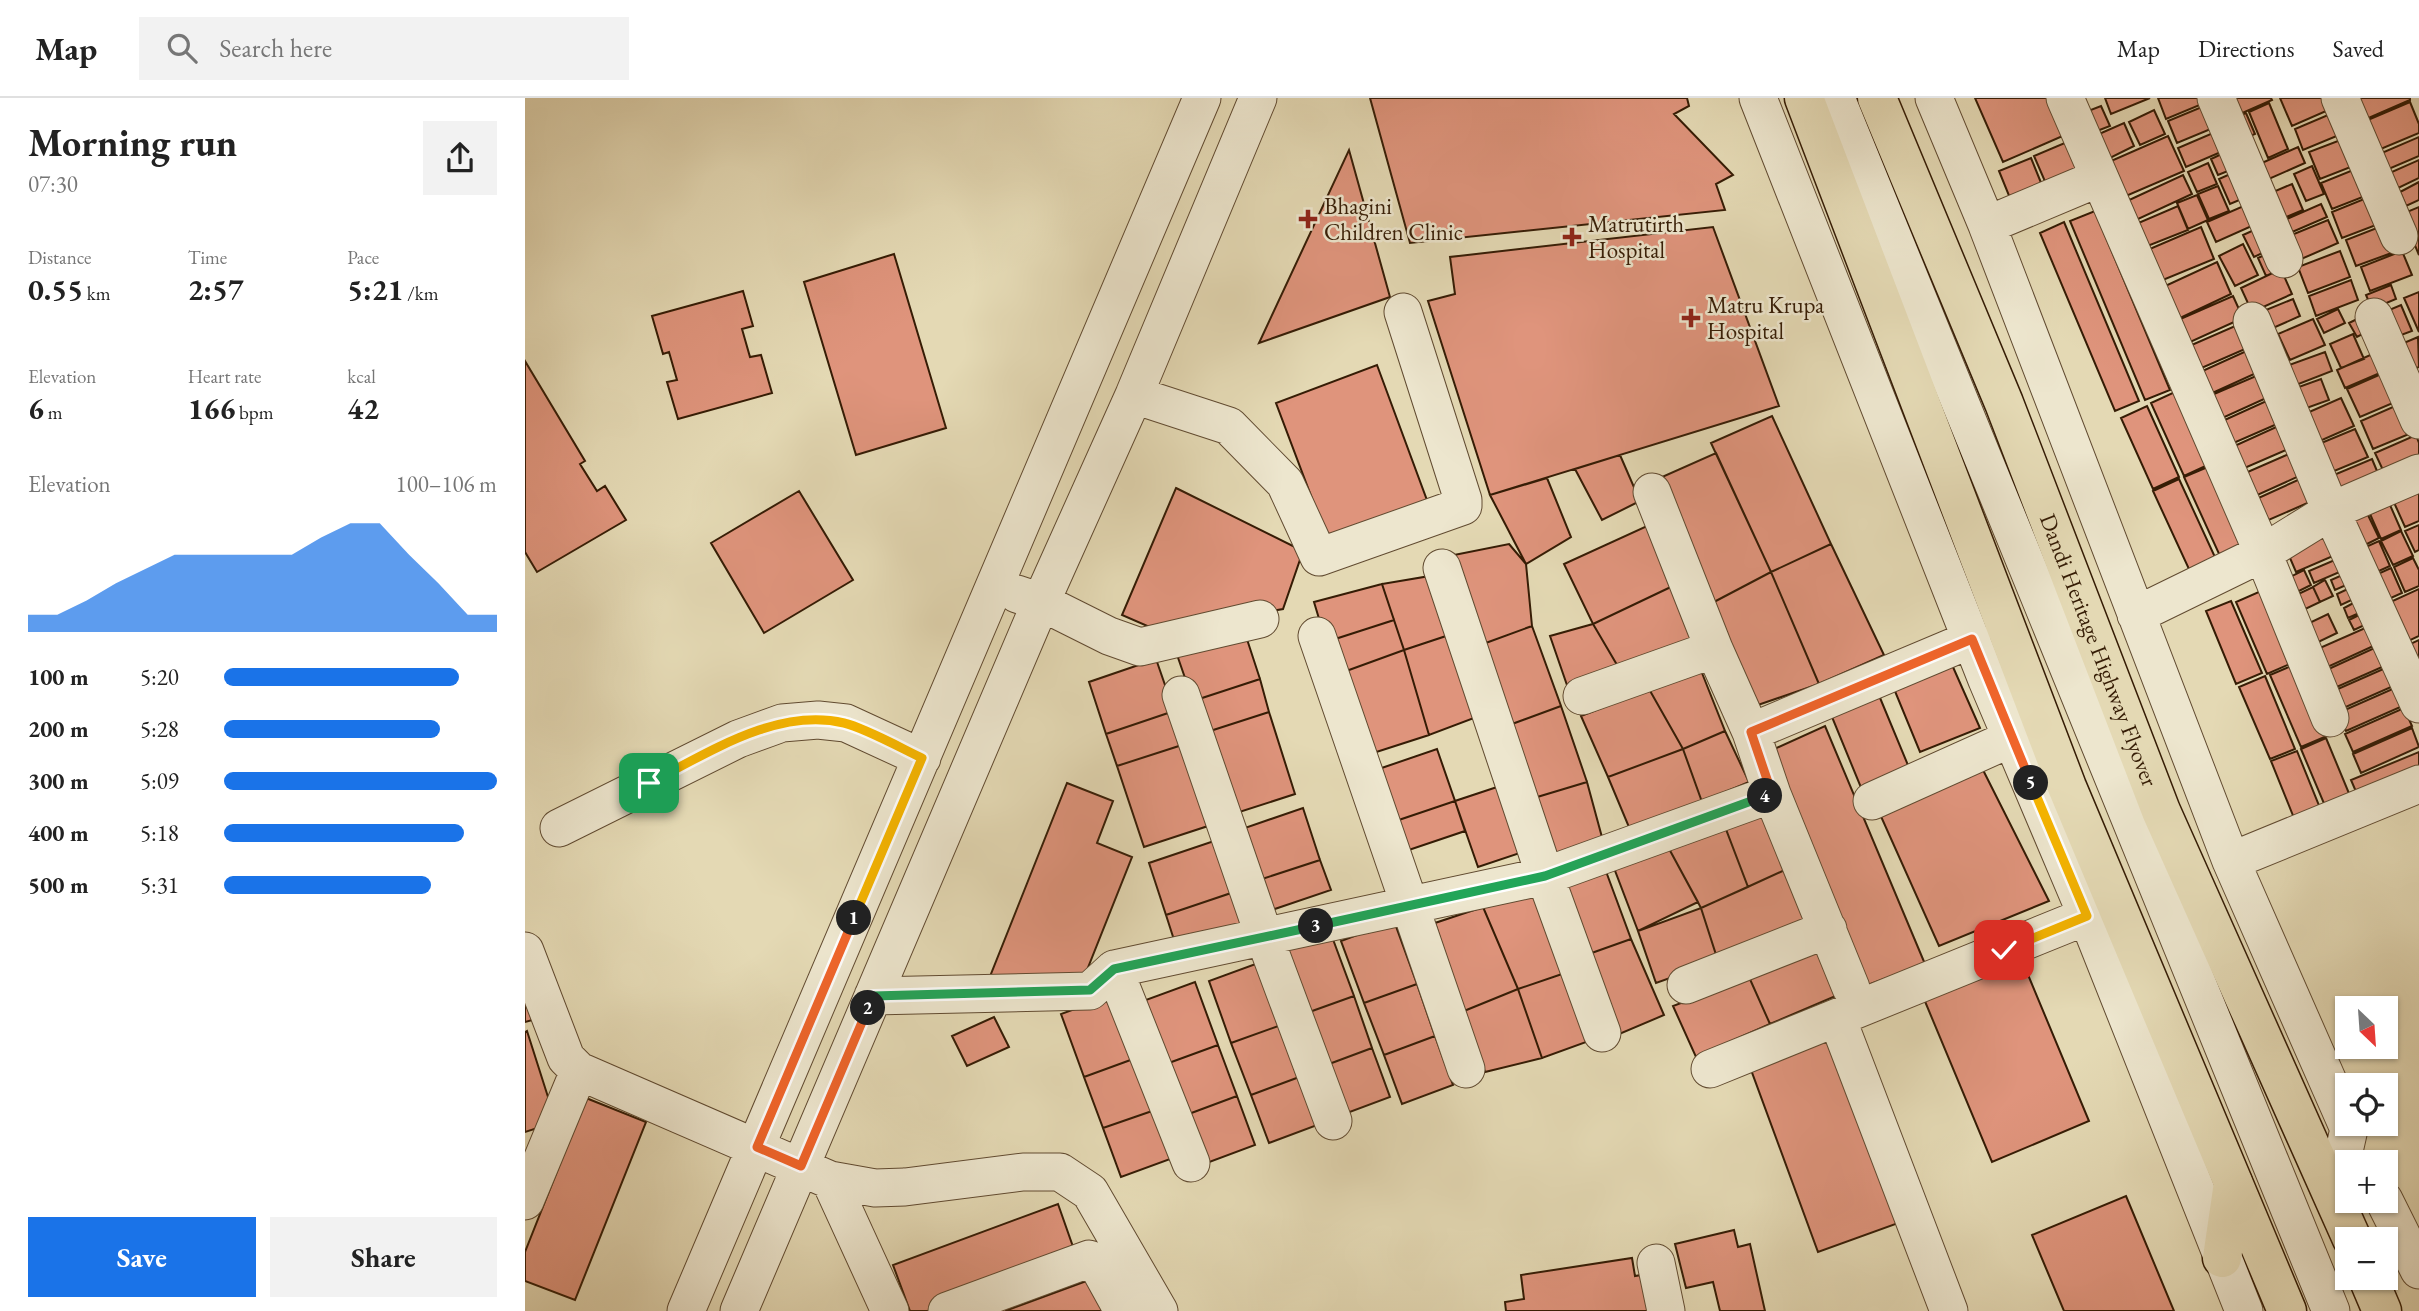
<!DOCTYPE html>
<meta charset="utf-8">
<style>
:root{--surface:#fff;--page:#f2f2f2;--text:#222;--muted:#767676;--line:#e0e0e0;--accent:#1a73e8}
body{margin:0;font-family:"EB Garamond",serif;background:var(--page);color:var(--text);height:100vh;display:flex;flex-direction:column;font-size:26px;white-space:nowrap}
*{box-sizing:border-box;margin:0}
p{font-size:23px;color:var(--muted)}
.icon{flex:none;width:38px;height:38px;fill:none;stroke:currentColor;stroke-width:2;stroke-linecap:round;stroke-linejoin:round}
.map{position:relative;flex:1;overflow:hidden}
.side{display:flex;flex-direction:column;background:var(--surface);width:525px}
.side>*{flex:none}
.needle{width:46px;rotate:155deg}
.controls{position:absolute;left:1810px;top:898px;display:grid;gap:14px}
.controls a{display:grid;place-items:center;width:63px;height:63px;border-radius:0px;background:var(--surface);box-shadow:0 2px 5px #0004;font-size:35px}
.pin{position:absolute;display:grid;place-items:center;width:60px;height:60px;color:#fff;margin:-30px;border-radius:14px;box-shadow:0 4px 10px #0006}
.km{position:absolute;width:35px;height:35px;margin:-18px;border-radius:50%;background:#222;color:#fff;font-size:19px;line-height:35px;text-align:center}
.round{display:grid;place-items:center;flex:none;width:74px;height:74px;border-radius:0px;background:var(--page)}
.overview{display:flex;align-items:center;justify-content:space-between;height:119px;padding:0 28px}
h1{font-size:38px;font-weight:700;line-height:52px}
.stats{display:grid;grid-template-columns:repeat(3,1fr);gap:10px;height:119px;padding:7px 28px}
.stats div{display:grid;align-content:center}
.stats b{font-size:30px;font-weight:700}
.stats small{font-size:19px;font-weight:400}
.stats p{font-size:19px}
.chart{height:196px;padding:14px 28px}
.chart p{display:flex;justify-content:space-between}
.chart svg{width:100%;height:126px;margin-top:7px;fill:var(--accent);opacity:.7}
.primary-button{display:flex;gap:14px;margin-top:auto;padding:14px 28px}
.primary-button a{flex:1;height:80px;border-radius:0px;background:var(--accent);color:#fff;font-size:28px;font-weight:700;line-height:80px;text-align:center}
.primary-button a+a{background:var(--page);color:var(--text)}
ul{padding:0 28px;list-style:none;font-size:23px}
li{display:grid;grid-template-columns:112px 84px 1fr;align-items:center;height:52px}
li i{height:18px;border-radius:9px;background:var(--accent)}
header{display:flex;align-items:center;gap:42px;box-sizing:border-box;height:98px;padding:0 35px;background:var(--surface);border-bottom:2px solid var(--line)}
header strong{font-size:33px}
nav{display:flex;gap:38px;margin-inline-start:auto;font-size:24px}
.search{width:490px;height:63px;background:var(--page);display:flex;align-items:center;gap:18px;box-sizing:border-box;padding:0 24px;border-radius:0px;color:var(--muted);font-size:26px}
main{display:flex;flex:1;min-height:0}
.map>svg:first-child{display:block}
.building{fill:#df947c;stroke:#351c05;stroke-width:2}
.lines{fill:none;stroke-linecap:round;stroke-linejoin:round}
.minor-casing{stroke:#614b31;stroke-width:39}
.highway-casing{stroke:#351c05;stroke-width:41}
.minor{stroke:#ede6ce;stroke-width:37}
.highway{stroke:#e4d9b4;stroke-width:38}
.split-1-casing{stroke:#fff;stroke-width:14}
.split-2-casing{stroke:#fff;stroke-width:14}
.split-3-casing{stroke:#fff;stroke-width:14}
.split-4-casing{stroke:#fff;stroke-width:14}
.split-5-casing{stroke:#fff;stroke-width:14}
.split-6-casing{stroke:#fff;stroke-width:14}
.split-1{stroke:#f5b400;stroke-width:9}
.split-2{stroke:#f0652b;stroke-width:9}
.split-3{stroke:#22a559;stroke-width:9}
.split-4{stroke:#22a559;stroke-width:9}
.split-5{stroke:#f0652b;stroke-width:9}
.split-6{stroke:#f5b400;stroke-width:9}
.poi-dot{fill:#8f2418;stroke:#ede6ce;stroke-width:2.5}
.labels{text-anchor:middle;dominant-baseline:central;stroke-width:5;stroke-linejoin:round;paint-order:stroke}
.poi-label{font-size:23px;fill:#351c05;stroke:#ede6ce;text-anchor:start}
.street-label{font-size:23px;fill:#351c05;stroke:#ede6ce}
</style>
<header>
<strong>Map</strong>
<div class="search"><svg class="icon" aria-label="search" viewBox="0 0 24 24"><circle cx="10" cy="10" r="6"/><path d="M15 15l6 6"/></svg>Search here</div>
<nav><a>Map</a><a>Directions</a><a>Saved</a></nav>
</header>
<main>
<section class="side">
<div class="overview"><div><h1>Morning run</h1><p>07:30</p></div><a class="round"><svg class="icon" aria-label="share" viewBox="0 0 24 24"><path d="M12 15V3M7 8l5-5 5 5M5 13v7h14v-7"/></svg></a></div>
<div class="stats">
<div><p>Distance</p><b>0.55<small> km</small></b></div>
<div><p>Time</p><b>2:57</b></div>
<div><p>Pace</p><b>5:21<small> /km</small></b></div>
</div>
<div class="stats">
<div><p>Elevation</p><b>6<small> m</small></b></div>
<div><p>Heart rate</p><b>166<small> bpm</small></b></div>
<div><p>kcal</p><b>42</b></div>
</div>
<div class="chart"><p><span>Elevation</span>100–106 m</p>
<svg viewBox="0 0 160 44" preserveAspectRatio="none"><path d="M0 44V38L10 38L20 33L30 27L40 22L50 17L60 17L70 17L80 17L90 17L100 11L110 6L120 6L130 17L140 27L150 38L160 38V44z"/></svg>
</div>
<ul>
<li><b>100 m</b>5:20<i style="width:86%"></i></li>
<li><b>200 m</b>5:28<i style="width:79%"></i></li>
<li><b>300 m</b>5:09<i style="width:100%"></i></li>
<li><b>400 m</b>5:18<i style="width:88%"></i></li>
<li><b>500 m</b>5:31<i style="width:76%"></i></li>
</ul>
<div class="primary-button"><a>Save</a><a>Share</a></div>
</section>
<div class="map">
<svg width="1894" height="1213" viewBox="0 0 1894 1213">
<rect width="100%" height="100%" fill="#e4d9b4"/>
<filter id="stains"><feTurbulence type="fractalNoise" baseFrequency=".00286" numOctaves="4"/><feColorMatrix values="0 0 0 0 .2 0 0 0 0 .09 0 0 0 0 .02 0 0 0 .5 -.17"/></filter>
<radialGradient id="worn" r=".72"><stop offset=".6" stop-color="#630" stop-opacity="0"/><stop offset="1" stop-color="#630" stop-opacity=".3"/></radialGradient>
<!-- building -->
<path class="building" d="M845,0H1162L1164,8L1149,16L1208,77L1191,86L1200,112L885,145Z
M1450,0H1525L1540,37L1478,64Z
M1580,0H1625L1586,16Z
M1633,0H1681L1682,4L1641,21Z
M1698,0H1746L1747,2L1706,20Z
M1755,0H1803L1808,10L1767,28Z
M1829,0H1885V2L1839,22Z
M1885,4L1894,26V35L1851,53L1838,24Z
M1744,5L1763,51L1743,60L1724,14Z
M1684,6L1693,28L1652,45L1643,23Z
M1576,8L1585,28L1572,33L1563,13Z
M1629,12L1640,36L1615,47L1604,24Z
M1810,14L1819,35L1778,52L1770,31Z
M1721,15L1730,36L1720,40L1711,19Z
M1599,25L1609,48L1585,60L1574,36Z
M1695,32L1703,51L1661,69L1653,50Z
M1643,38L1659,73L1601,98L1586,63Z
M1826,38L1836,65L1795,81L1784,54Z
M1894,39V58L1859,73L1852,57Z
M1542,44L1557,81L1525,95L1509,58Z
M1773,49L1780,65L1737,84L1730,68Z
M824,52L865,199L734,245Z
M1705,52L1713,69L1693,77L1686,61Z
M1506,60L1521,97L1489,110L1474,73Z
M1894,62V80L1867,93L1860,77Z
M1683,65L1692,86L1672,94L1663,74Z
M1787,68L1799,96L1781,103L1769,76Z
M1838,68L1848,95L1807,111L1796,85Z
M1714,72L1724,98L1705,106L1694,81Z
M1658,77L1667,96L1611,122L1602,103Z
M1894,84V102L1881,108L1875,94Z
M1767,86L1778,112L1752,123L1741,97Z
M1693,88L1704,113L1684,121L1673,96Z
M1672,97L1683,122L1663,131L1652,105Z
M1849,97L1859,124L1817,140L1807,114Z
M1730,103L1738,123L1691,144L1682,124Z
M1796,106L1802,119L1760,137L1755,124Z
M1653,108L1663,132L1620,149L1611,126Z
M1894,109V157L1877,116Z
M1570,113L1645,292L1620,302L1545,123Z
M1803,122L1813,145L1774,162L1764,138Z
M1539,124L1614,303L1590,313L1515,135Z
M1862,126L1872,153L1831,168L1821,142Z
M1740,127L1750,149L1729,159L1718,137Z
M1188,129L1254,308L965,397L903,203L930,196L925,159Z
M1676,129L1689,161L1633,184L1620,153Z
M1718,146L1733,177L1710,188L1694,158Z
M1750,152L1759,170L1741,178L1733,160Z
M1815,153L1825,179L1783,195L1773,169Z
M1877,153L1887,177L1845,193L1836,169Z
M369,156L421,330L331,357L279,184Z
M1692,164L1706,196L1653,221L1638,189Z
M1756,171L1767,196L1727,214L1716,190Z
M1826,182L1833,202L1791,218L1784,198Z
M1866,187L1871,201L1847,211L1841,197Z
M218,193L228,228L217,231L225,259L236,257L247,295L153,321L142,284L152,282L144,254L138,256L127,218Z
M1894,194V234L1879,200Z
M1708,198L1718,220L1663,245L1653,222Z
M1768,201L1775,218L1739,234L1731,216Z
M1876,207L1887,233L1868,240L1857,215Z
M1813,211L1820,225L1799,235L1792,221Z
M1840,217L1847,231L1832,239L1824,225Z
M1788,221L1800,247L1765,262L1753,236Z
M1717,225L1727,248L1672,272L1662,249Z
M1828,236L1839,261L1816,270L1805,246Z
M1893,239L1894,269L1885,273L1874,247Z
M1728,250L1738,272L1683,297L1673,275Z
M1854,253L1862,272L1820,290L1812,272Z
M1800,254L1807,273L1771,287L1764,267Z
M0,263L60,363L55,366L72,393L80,388L101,422L12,474L0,454Z
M852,267L903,405L803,443L751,305Z
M1863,273L1875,302L1835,319L1822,291Z
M1738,275L1748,297L1693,322L1682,299Z
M1796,281L1804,302L1776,312L1768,291Z
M1652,293L1685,366L1659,378L1626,305Z
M1748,300L1759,323L1704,347L1693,325Z
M1816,300L1829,328L1788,346L1775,318Z
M1877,305L1889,334L1848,351L1836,323Z
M1622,308L1654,379L1628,391L1596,320Z
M1247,318L1306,446L1246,474L1186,345Z
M1760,325L1770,348L1715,372L1705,350Z
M1830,331L1843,359L1802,376L1789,348Z
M1891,337L1894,345V370L1863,383L1850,355Z
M1773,352L1783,374L1728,399L1718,376Z
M1191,355L1246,474L1187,505L1137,379Z
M1095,357L1115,403L1077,422L1050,371Z
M1847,361L1857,385L1814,403L1804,379Z
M1685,368L1725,457L1700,469L1659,379Z
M1784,377L1794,400L1739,424L1729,402Z
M1022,380L1046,439L1001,466L965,397Z
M1654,381L1695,470L1669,482L1628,393Z
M1894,388V423L1880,429L1867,400Z
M651,390L778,453L758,511L674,525L636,534L597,517Z
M274,393L328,482L239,535L186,445Z
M1865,407L1876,432L1856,441L1845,416Z
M1842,415L1854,440L1834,450L1822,425Z
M1894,427V452L1890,454L1880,433Z
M1122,428L1150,487L1068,526L1039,466Z
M1876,433L1888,458L1868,467L1856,443Z
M1806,434L1815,455L1771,474L1762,453Z
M1854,443L1865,468L1845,477L1834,452Z
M984,446L1001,466L1007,528L958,546L929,457Z
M1306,446L1359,557L1294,586L1246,474Z
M1819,458L1824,470L1789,485L1784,473Z
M1888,460L1894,472V488L1880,494L1869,469Z
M1866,470L1877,495L1857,504L1846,479Z
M1779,472L1786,487L1766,497L1759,482Z
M1246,474L1294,586L1230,608L1187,505Z
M1824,474L1828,484L1810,492L1806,482Z
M905,478L924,537L879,552L857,486Z
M1800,482L1808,498L1795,504L1788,489Z
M857,486L869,522L801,544L789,504Z
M1150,487L1171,541L1095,572L1068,526Z
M1829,488L1835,498L1816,507L1812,496Z
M1788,489L1795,504L1774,514L1767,499Z
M1894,491V538L1879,545L1861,506Z
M1736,493L1767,565L1742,576L1711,504Z
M1836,501L1841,512L1823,520L1819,510Z
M1706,503L1737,575L1711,586L1681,513Z
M1842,513L1846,524L1829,532L1824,522Z
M1803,516L1812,535L1785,548L1776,529Z
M869,522L879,552L813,576L801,544Z
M1068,526L1095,572L1043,590L1025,538Z
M1847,527L1855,545L1796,572L1788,553Z
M1007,528L1036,608L987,626L958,546Z
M718,529L735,581L668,603L650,551Z
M924,537L957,617L904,637L879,552Z
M1894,542V565L1881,548Z
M1856,547L1864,566L1805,592L1797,574Z
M879,552L904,637L839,658L813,576Z
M1424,560L1455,630L1395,654L1367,586Z
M631,561L649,613L581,636L564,584Z
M1771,566L1802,638L1776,649L1745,577Z
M1865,568L1873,586L1814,612L1806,594Z
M1175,570L1200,633L1158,651L1124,591Z
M1740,578L1770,651L1745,661L1714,589Z
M735,581L744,614L679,635L668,603Z
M1872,589L1880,607L1821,633L1813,615Z
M1124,591L1158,651L1083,679L1056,618Z
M1353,595L1385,672L1337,692L1307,619Z
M1036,608L1062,684L1009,700L987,626Z
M1879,610L1887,628L1828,654L1820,636Z
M649,613L657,647L592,668L581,636Z
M744,614L770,696L705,717L679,635Z
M1300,628L1400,866L1340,888L1245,653Z
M1887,630L1894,649L1836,675L1828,656Z
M1200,633L1224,684L1177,704L1158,651Z
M1801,640L1828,705L1803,715L1776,651Z
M657,647L683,728L619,749L592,668Z
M912,651L930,703L862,726L845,674Z
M1158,651L1177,704L1106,734L1083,679Z
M1772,653L1797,715L1771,725L1746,663Z
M1894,654V679L1835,703L1826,682Z
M1455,666L1524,803L1414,848L1354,714Z
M1062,684L1078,743L1029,761L1009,700Z
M542,685L588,703L572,745L607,759L560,877L464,881Z
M972,689L998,754L953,769L930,703Z
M930,703L940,733L872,756L862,726Z
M778,710L795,762L728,784L711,733Z
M1239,712L1262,771L1223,789L1199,726Z
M1199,726L1223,789L1176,810L1142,747Z
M692,742L709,794L641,817L624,765Z
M1142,747L1173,804L1113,833L1089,770Z
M795,762L806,792L738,815L728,784Z
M1079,768L1106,841L1061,857L1037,783Z
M1262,771L1282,826L1193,863L1176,810Z
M1011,793L1040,875L993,891L958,809Z
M709,794L719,824L651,848L641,817Z
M958,809L993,891L939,913L910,825Z
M1176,810L1193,863L1131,885L1113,833Z
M869,823L892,886L839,905L816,843Z
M806,836L829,898L776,917L754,855Z
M1106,841L1139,917L1092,937L1061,857Z
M1293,851L1313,897L1245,926L1224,879Z
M1496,860L1564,1023L1467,1064L1399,901Z
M736,864L759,926L706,945L684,883Z
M1040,875L1064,943L1017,960L993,891Z
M1224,879L1245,926L1171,959L1148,908Z
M670,884L693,947L641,966L618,903Z
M892,886L910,938L859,957L839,905Z
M993,891L1017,960L960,974L939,913Z
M0,893L11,921L0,924Z
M588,897L611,960L559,979L536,916Z
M829,898L847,950L796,969L776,917Z
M469,919L484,949L442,968L427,938Z
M759,926L777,978L726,997L706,945Z
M2,933L31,1024L0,1034V934Z
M910,938L928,987L877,1006L859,957Z
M1311,938L1379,1123L1293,1154L1225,969Z
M693,947L712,998L661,1017L641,966Z
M847,950L865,999L814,1018L796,969Z
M611,960L630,1012L578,1030L559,979Z
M777,978L795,1026L744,1045L726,997Z
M712,998L730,1047L679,1066L661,1017Z
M61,1000L121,1024L50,1202L0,1183V1154Z
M630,1012L648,1060L596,1079L578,1030Z
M1601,1098L1649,1213H1539L1507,1137Z
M533,1106L553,1163L419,1213H385L368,1167Z
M1209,1132L1213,1149L1225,1146L1240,1213H1195L1188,1184L1161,1190L1150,1146Z
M1107,1160L1110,1178L1128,1175L1134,1213H981L980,1204L999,1201L996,1177Z
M575,1178L587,1213H480Z"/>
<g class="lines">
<!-- minor casing -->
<g class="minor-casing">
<path id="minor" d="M1233,0L1462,582L1562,818L1719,1213
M1311,0L1806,1213
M1409,0L1462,127L1706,763L1824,1031L1809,1098
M1540,0L1738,455L1805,620
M1691,0L1759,161
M1815,0L1874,138
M1462,127L1574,80
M1849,219L1894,322
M1727,223L1806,413L1894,606
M609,297L704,328L760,385L794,459L938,408V402L878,214
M1127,394L1189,551L1226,634L1247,696L1326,890
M917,470L1020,778L1077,935
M492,496L516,504L584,538L615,549L735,521
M1611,517L1738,455L1806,413L1894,375
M792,538L941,971
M656,597L739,838L808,1023
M1057,598L1189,551
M1226,634L1447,541
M1347,703L1487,640
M34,730L213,641L257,625L293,622L321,625L397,660
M1706,763L1894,686
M0,853L41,960L54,973L305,1082L350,1090L380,1089L498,1074H535L565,1094L634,1213
M589,871L666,1065
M1161,887L1303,831
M348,898L565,893L589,871L1020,778L1247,696
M1312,920L1424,1213
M1185,971L1562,818
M305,1082L365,1213
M1859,1102L1894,1172
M0,1103L54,973
M1131,1165L1141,1213
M161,1213L677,0
M214,1213L516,504L609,297L733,0
M422,1213L564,1161L571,1164L598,1213"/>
</g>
<!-- highway casing -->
<g class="highway-casing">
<g id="highway">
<path d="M1279,0L1542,689L1762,1213"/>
<path id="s1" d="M1352,0L1479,305L1636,713L1827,1141"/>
<path d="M1697,1160L1708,1085"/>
<path d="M1843,1180L1857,1213"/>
</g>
</g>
<!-- minor -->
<use href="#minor" class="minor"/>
<!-- highway -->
<use href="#highway" class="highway"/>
</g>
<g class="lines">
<!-- split-1 casing -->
<g class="split-1-casing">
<path id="split-1" d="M124,685C182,656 251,609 319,625C340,630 376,650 397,660L329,820"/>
</g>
<!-- split-2 casing -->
<g class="split-2-casing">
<path id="split-2" d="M329,820L232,1049L276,1068L343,910"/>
</g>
<!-- split-3 casing -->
<g class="split-3-casing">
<path id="split-3" d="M343,910L348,898L565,892L589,871L791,828"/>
</g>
<!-- split-4 casing -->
<g class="split-4-casing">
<path id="split-4" d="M791,828L1020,778L1240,698"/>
</g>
<!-- split-5 casing -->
<g class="split-5-casing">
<path id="split-5" d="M1240,698L1247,696L1226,634L1447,541L1506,685"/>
</g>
<!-- split-6 casing -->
<g class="split-6-casing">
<path id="split-6" d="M1479,852L1562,818L1506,685"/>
</g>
<!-- split-1 -->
<use href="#split-1" class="split-1"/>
<!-- split-2 -->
<use href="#split-2" class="split-2"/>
<!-- split-3 -->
<use href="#split-3" class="split-3"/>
<!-- split-4 -->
<use href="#split-4" class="split-4"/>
<!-- split-5 -->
<use href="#split-5" class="split-5"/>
<!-- split-6 -->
<use href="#split-6" class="split-6"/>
</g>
<!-- markers -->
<g class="poi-dot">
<path d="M779.5 110.5h7v7h7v7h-7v7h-7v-7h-7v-7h7z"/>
<path d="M1043.5 128.5h7v7h7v7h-7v7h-7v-7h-7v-7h7z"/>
<path d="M1162.5 209.5h7v7h7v7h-7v7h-7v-7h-7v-7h7z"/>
</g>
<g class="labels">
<!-- poi labels -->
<g class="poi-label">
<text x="799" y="108">Bhagini<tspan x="799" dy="26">Children Clinic</tspan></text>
<text x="1063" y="126">Matrutirth<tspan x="1063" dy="26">Hospital</tspan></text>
<text x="1182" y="207">Matru Krupa<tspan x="1182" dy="26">Hospital</tspan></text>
</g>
<!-- street labels -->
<g class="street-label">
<text stroke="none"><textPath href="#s1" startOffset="595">Dandi Heritage Highway Flyover</textPath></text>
</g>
</g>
<rect width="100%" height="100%" filter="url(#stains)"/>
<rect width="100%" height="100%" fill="url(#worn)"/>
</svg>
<div class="controls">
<a><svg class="needle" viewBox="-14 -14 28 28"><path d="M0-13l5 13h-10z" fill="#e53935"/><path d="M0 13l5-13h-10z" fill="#767676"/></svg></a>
<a><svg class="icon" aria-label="locate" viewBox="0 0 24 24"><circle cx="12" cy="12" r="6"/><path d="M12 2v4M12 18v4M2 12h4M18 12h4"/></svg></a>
<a>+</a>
<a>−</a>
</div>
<div class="pin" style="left:124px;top:685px;background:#1e9e55"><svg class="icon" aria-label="arrive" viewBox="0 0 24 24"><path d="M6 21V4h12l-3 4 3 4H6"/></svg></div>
<div class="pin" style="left:1479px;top:852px;background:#d93025"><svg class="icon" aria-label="check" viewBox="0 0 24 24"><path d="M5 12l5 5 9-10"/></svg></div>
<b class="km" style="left:329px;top:820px">1</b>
<b class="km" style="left:343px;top:910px">2</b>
<b class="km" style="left:791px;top:828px">3</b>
<b class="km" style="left:1240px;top:698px">4</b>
<b class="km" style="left:1506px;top:685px">5</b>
</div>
</main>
